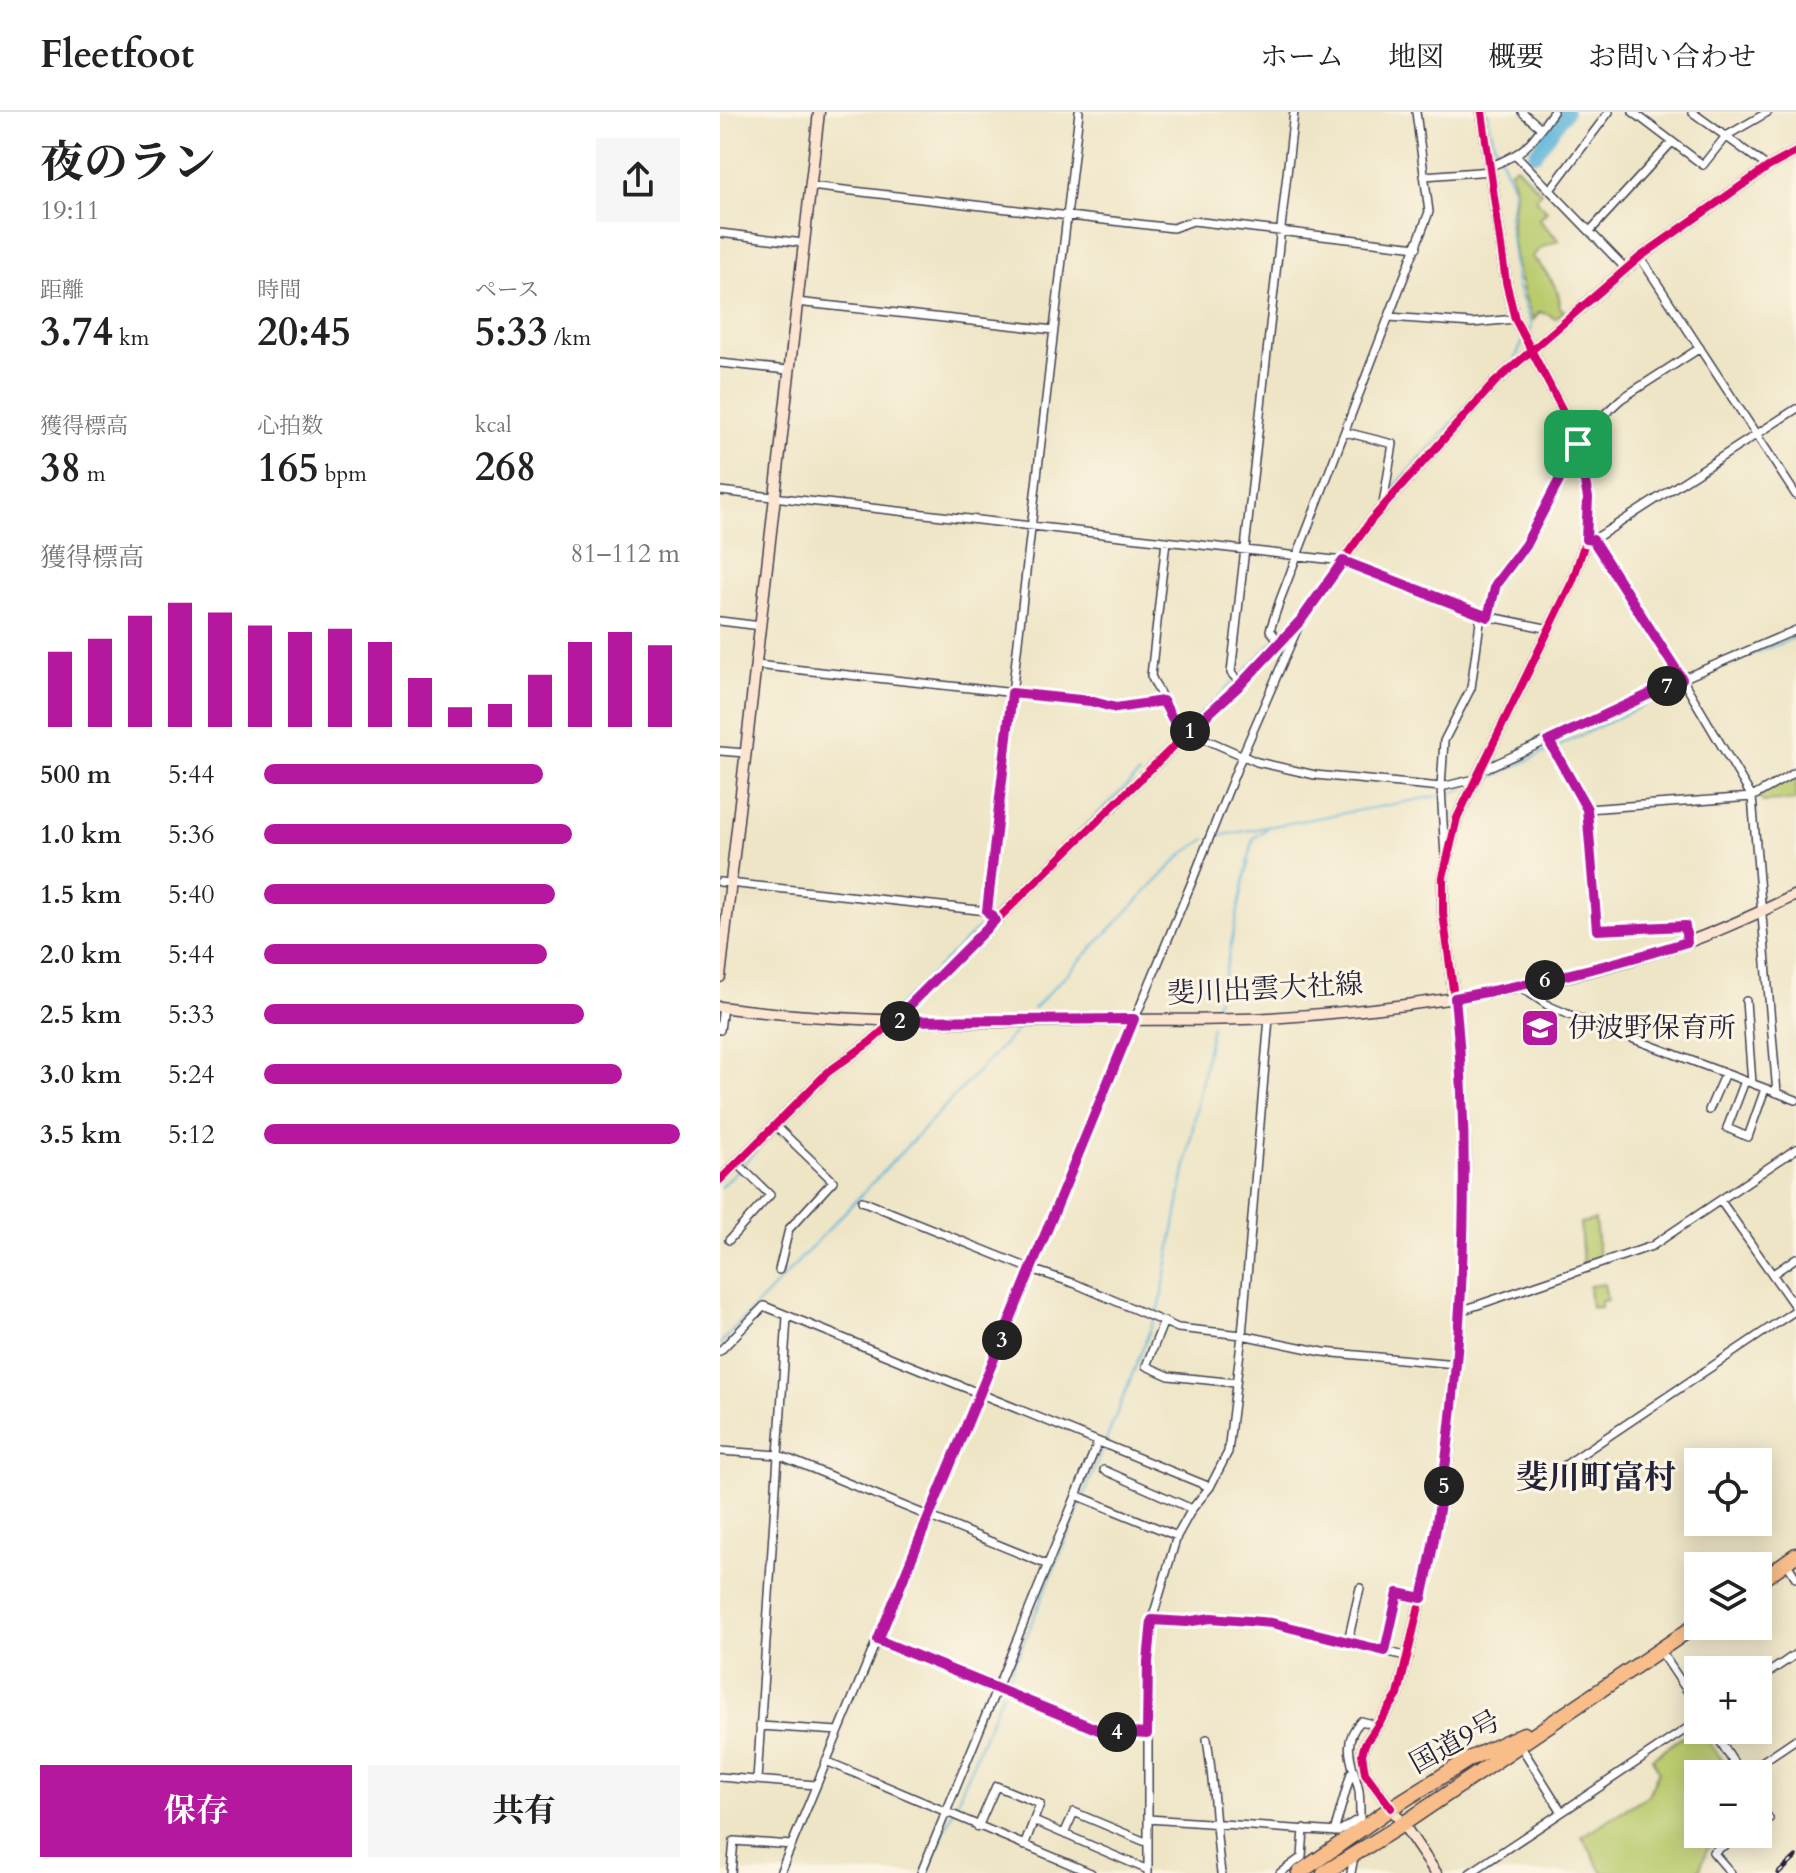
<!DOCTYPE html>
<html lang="ja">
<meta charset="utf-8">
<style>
:root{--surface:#fff;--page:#f6f6f6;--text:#222;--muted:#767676;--line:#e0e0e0;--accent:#b5179e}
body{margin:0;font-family:Cardo,"Noto Serif JP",serif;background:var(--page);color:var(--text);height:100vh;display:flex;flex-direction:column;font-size:30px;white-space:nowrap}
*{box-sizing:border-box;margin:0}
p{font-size:26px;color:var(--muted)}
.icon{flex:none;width:44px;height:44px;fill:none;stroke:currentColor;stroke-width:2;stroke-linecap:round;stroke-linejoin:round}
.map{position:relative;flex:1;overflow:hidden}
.details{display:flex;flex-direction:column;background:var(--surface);width:720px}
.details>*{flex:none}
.buttons{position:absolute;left:964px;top:1336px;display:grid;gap:16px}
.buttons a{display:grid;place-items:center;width:88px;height:88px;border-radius:0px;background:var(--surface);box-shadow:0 4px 20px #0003;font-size:40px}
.pin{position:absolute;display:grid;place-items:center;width:68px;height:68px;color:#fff;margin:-34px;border-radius:16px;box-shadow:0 4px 12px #0006}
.km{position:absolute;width:40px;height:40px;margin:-20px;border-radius:50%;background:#222;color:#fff;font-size:22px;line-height:40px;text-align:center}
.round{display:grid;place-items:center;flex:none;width:84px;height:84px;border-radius:0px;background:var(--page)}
.head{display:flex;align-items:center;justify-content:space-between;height:136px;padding:0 40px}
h1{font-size:44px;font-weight:700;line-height:60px}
.stats{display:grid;grid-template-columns:repeat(3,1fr);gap:12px;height:136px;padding:8px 40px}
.stats div{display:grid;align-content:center}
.stats b{font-size:40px;font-weight:700}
.stats small{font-size:22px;font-weight:400}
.stats p{font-size:22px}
.chart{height:224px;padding:16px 40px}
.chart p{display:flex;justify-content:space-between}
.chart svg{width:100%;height:144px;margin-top:8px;stroke:var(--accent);stroke-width:6}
.cta{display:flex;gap:16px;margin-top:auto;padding:16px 40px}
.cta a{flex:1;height:92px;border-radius:0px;background:var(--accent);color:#fff;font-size:32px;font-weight:700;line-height:92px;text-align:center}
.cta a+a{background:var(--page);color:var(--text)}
ul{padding:0 40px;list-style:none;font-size:26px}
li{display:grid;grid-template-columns:128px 96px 1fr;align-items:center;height:60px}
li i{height:20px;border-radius:10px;background:var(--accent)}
header{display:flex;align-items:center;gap:48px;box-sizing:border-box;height:112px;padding:0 40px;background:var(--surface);border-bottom:2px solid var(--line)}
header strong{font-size:38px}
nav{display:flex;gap:44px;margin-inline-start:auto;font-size:28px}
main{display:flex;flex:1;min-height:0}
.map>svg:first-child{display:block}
.green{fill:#bacb6e;stroke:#6e7654;stroke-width:2}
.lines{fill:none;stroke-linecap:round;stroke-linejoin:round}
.stream{stroke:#5cb3d9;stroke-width:2}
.river{stroke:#5cb3d9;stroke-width:14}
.street-casing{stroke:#413f50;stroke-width:10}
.secondary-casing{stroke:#413f50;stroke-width:13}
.highway-casing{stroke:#413f50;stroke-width:17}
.street{stroke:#fff;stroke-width:7}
.secondary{stroke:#fce5d0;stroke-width:10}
.highway{stroke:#f8bd89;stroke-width:14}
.rail-casing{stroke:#22223b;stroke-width:5}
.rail{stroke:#fcf5e5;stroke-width:2;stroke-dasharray:6;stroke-linecap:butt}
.cycleway-casing{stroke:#fcf5e5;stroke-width:13}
.cycleway{stroke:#d6006c;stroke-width:8}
.route-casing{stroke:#fff;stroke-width:16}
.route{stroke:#b5179e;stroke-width:10}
.labels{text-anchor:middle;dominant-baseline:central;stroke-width:6;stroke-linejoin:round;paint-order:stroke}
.street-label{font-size:28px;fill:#22223b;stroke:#fcf5e5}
.poi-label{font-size:28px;fill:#22223b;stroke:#fcf5e5;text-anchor:start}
.quarter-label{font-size:32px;font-weight:bold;fill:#22223b;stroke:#fcf5e5}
</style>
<header>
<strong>Fleetfoot</strong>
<nav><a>ホーム</a><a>地図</a><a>概要</a><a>お問い合わせ</a></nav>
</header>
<main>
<section class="details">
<div class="head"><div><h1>夜のラン</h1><p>19:11</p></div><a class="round"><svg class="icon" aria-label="share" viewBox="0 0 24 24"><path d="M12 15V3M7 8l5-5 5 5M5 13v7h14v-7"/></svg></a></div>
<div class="stats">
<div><p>距離</p><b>3.74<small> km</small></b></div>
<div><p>時間</p><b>20:45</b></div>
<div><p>ペース</p><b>5:33<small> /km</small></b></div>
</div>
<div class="stats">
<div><p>獲得標高</p><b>38<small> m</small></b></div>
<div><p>心拍数</p><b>165<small> bpm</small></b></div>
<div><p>kcal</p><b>268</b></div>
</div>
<div class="chart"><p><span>獲得標高</span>81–112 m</p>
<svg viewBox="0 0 160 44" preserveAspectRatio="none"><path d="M5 44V21M15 44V17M25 44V10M35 44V6M45 44V9M55 44V13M65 44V15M75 44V14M85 44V18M95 44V29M105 44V38M115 44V37M125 44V28M135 44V18M145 44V15M155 44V19"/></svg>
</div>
<ul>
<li><b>500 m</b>5:44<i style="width:67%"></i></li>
<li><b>1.0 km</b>5:36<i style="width:74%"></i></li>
<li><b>1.5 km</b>5:40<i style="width:70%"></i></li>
<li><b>2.0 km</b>5:44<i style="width:68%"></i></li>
<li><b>2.5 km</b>5:33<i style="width:77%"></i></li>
<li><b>3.0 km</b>5:24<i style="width:86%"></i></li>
<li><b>3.5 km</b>5:12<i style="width:100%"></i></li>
</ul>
<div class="cta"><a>保存</a><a>共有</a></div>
</section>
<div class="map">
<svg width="1076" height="1761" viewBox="0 0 1076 1761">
<rect width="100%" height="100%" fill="#fcf5e5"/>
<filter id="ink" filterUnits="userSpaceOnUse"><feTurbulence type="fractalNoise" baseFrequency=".0125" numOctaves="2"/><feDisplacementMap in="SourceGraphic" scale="16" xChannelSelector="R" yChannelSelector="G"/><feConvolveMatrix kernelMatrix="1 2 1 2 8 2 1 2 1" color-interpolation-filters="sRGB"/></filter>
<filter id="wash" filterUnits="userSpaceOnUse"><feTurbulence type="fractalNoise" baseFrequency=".006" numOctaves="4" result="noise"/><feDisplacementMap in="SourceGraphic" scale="32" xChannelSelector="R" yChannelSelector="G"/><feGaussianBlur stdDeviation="1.8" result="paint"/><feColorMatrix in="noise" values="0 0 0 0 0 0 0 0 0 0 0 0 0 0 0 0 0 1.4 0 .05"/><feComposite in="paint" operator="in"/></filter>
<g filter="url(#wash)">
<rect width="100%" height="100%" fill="#eee5c6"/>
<!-- green -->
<path class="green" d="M796,54L821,80L816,87L827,99L819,108L839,128L820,136L812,145C823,156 843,179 839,194L844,199L835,207L830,203L820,200L813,208C801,178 795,153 792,122C790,99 800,82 790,59Z
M1076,662V688L1043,690L1038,683Z
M875,1108L879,1146L863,1152L860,1111Z
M884,1172L887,1188L881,1189V1195L871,1196L869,1174Z
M978,1614V1618H981L1011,1662H978V1722H1010L987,1737L980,1757L973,1761H883L862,1724L928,1683L939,1659L932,1646Z"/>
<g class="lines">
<!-- stream -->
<path class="stream" d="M768,0L774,30L794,77L789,110L797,173L812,215L809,221
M795,246L803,230
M670,380L748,293
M519,566L582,498
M967,572L1010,551L1076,525
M469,613L514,570
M758,672L962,575
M724,683L745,677
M492,725L718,684
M274,802L419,662
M495,896L506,856L533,727L546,717
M175,897L269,806
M313,897L464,741L486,727
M23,1052L52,1023
M0,1076L19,1057
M0,1232L298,917
M364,1383L440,1193L492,913
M285,1575L362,1389
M207,1761L282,1581"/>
<!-- river -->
<path class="river" d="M815,42L846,0"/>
</g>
</g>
<g filter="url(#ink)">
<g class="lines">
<!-- street casing -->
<g class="street-casing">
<path id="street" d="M802,0L821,16
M913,0L983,53L1006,24L1048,0
M972,0L1048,55
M797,44L906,157
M771,54C808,40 811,30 833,0
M704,64L772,59
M90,74L453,116L473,109L697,135
M830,78L889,0
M870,119L952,30
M0,121L83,131
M920,145L1076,383
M76,190L334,218
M669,205L752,211L795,207
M0,251L68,258
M625,320L673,332L663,392
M0,379L623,449L761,503L830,517
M866,427L873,428L962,567L1032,685L1057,981
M873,428L1076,297
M446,429L431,564L457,615L466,622
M768,505L776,472L806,432L858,332L872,314L901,287L980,236
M0,509L41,514
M559,529L550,518L560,488L709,100L696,0
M36,553L370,589L396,596L443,589
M521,572L511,561L574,0
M469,620L537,650L595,663L721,675L755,667
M829,629L867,697L877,818L965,814L967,830
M0,639L25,641
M760,659L962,567L1076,518
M867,697L1032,685L1076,660
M725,745L721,675L724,629L751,576L761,503
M0,770L267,799L275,808
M267,799L359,0
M799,874L829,894L850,903L1076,988
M1026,889L1032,971
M0,918L3,895
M1025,969L1007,1016L1028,1025L1045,977
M989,998L1005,961
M55,1013L113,1069L69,1117L59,1158
M1000,1088L1076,1196
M142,1089L311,1157L356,1172L458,1216L522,1223L603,1240L736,1252
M9,1128L50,1083L17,1051
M1053,1162L1076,1146
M740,1199L932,1134L1076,1037
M444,1209L426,1254L449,1264L516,1271
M0,1239L44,1194L490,1375
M0,1339L59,1343L328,1453
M384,1358L472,1397
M838,1358L1076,1198
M356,1383L457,1424
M1066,1450L1076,1466
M432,1508L466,1510L491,1506L552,1511L689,1545
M158,1528L381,1619L427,1622
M628,1529L640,1476
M940,1538L978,1595
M665,1539L678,1481L702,1486
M1038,1568L1076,1542
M40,1614L119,1619
M993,1618L1021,1662
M487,1627C494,1671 495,1716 501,1761
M106,1649L371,1761
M1024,1662L1076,1627
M0,1665L96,1673
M37,1668L67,1205
M1038,1690L1049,1707L1038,1714
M842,1700L978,1609
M428,1707L618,1720L640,1706C640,1697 640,1687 639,1679C634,1654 619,1631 641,1609L649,1611L656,1617
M314,1709L428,1758
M258,1715L276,1674L320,1692L304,1734
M614,1720L631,1661
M344,1722L354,1700L428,1731
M11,1761L14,1729L72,1733
M60,1761L473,767L522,644L579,513
M201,1761L378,1330
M428,1761V1550L432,1508L457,1424L472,1397L490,1375L508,1340L522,1223L549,906
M560,1761L582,1745L584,1717
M631,1761L633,1750
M750,1761L842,1700L800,1633
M1011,1761L993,1740L1024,1722"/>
</g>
<!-- secondary casing -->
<g class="secondary-casing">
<path id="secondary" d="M0,865L99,0
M0,895C128,912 257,911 386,908C441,907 495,909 549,906C689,897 832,876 965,831C1003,818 1040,800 1076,783
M0,1068L108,960L150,930L174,909L458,630L521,572L581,508L652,407L775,270L920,145L1048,55L1076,40
M716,1761L683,1712L645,1661L642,1642L645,1632L678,1583L718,1413L728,1348L744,1131L745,1033L741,938L723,801V765L737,706L853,468L866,427L868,386L864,354L858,332L843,299L795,207L786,170L762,0"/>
</g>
<!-- highway casing -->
<g class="highway-casing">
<path id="highway" d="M1038,1470L1076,1443
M579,1761L671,1696L751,1646L804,1622
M604,1761L683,1712L978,1512"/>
</g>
<!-- street -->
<use href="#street" class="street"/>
<!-- secondary -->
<use href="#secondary" class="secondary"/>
<!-- highway -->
<use href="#highway" class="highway"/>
<!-- rail casing -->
<g class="rail-casing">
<path id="rail" d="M1059,1761L1076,1745"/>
</g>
<!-- rail -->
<use href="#rail" class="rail"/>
<!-- cycleway casing -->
<g class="cycleway-casing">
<path id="cycleway" d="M0,1068L108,960L150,930L174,909L458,630L521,572L581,508L652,407L775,270L920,145L1048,55L1076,40
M671,1696L645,1661L642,1642L645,1632L678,1583L718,1413L728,1348L744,1131L745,1033L741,938L723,801V765L737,706L853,468L866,427L868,386L864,354L858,332L843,299L795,207L786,170L762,0"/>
</g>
<!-- cycleway -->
<use href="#cycleway" class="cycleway"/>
</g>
</g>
<g class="lines" filter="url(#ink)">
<!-- route casing -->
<g class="route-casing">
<path id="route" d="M858,332L868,386L866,427L873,428L962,567L829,629L867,697L877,818L965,814L967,830C891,854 814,872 735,886C747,1000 746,1113 738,1227C731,1315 722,1400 702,1486L678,1481L665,1539L552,1511L491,1506L466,1510L432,1508L428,1550L427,1622L381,1619L158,1528L414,907L174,909L275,808L267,799L292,581L370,589L396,596L443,589L457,615L466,622L521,572L581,508L623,449L768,505L776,472L806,432Z"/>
</g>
<!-- route -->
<use href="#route" class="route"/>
</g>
<!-- icons -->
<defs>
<g id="school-square" transform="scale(2)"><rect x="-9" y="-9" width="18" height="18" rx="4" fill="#b5179e" stroke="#fcf5e5"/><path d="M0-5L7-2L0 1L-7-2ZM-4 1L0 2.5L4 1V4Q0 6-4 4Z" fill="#fff"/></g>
</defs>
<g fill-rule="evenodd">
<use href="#school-square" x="820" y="916"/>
</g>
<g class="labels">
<!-- street labels -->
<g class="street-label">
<text transform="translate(545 877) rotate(-3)">斐川出雲大社線</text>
<text transform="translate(735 1630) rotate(-29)">国道9号</text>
</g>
<!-- poi labels -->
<g class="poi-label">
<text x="848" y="916">伊波野保育所</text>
</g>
<!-- quarter labels -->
<g class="quarter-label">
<text x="876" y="1366">斐川町富村</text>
</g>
</g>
</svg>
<div class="buttons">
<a><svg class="icon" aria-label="locate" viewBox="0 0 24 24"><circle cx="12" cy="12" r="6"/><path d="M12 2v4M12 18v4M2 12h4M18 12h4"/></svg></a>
<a><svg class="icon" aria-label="layers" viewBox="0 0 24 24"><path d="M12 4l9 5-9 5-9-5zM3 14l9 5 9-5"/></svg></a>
<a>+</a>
<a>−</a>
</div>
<div class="pin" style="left:858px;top:332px;background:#1e9e55"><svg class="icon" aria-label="arrive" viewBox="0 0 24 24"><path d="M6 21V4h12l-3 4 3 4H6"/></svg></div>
<b class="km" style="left:470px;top:619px">1</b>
<b class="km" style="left:180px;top:909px">2</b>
<b class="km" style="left:282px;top:1228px">3</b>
<b class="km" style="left:397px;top:1620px">4</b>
<b class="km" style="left:724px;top:1374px">5</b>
<b class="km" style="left:825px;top:868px">6</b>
<b class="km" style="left:947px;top:574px">7</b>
</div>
</main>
